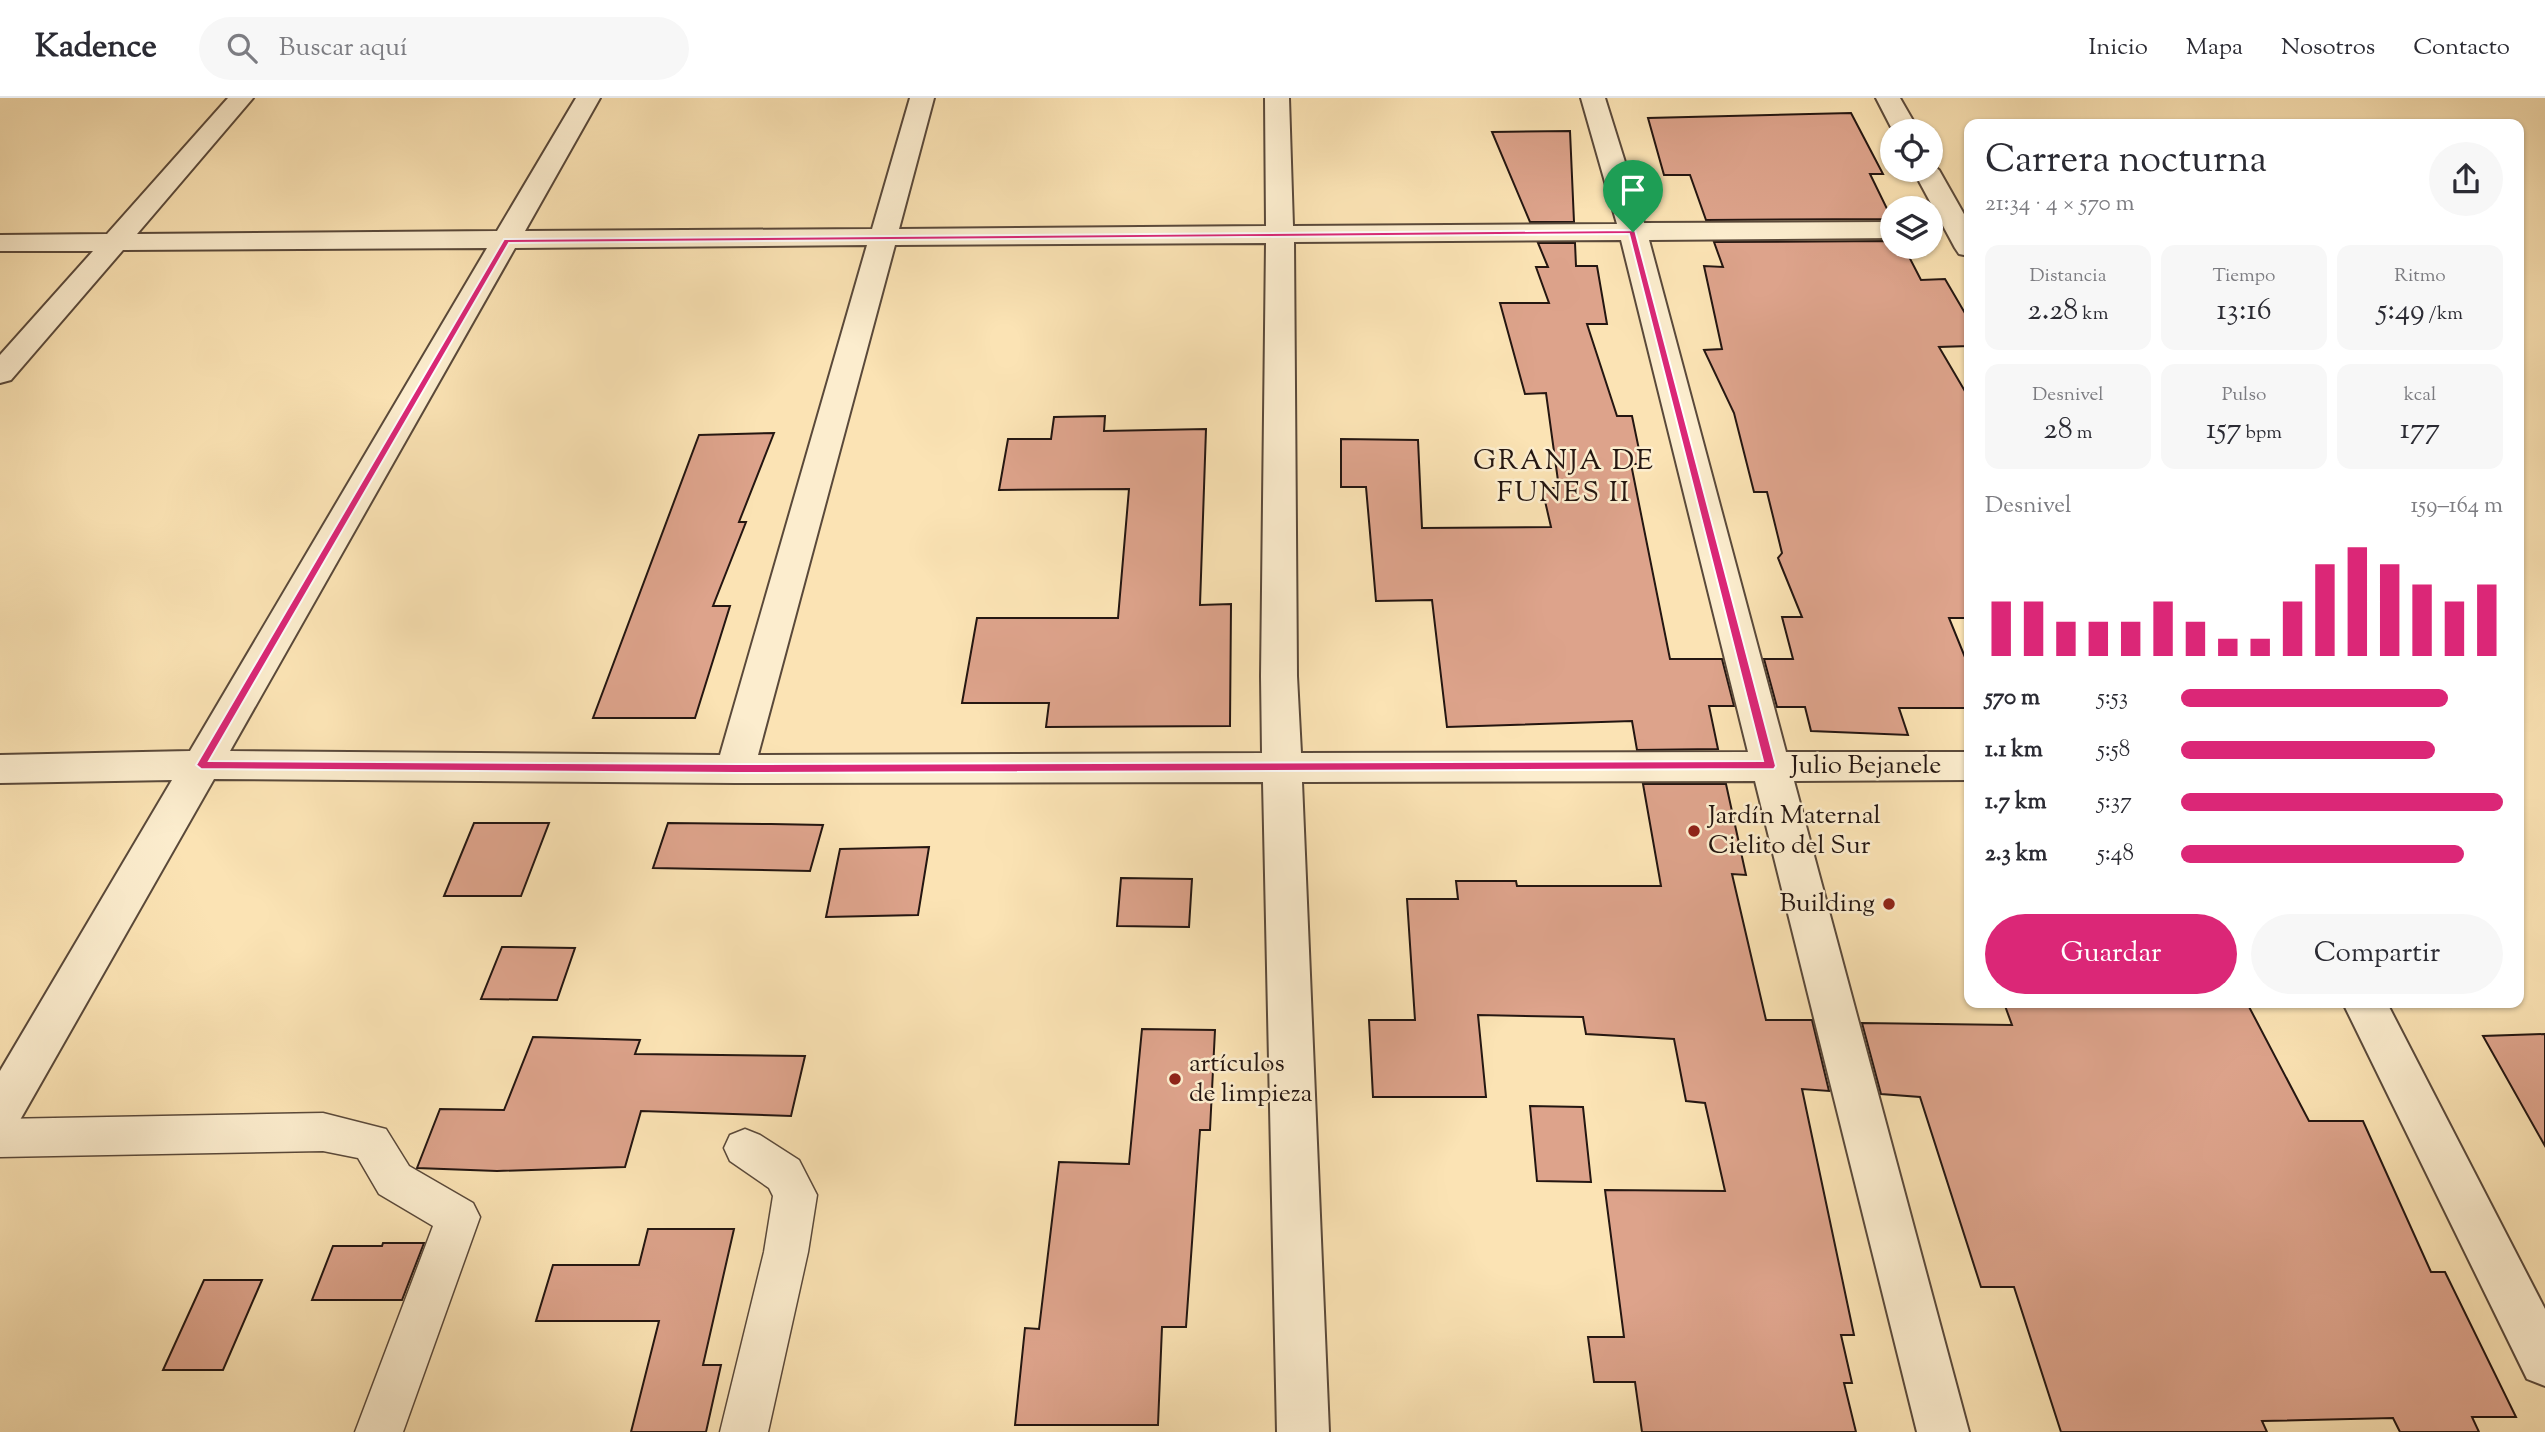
<!DOCTYPE html>
<html lang="es">
<meta charset="utf-8">
<style>
:root{--surface:#fff;--page:#f7f7f7;--text:#2b2b33;--muted:#7c7c81;--line:#e1e1e2;--accent:#db2777}
body{margin:0;font-family:"Sorts Mill Goudy",serif;background:var(--page);color:var(--text);height:100vh;display:flex;flex-direction:column;font-size:26px;white-space:nowrap}
*{box-sizing:border-box;margin:0}
p{font-size:23px;color:var(--muted)}
.icon{flex:none;width:38px;height:38px;fill:none;stroke:currentColor;stroke-width:2;stroke-linecap:round;stroke-linejoin:round}
.map{position:relative;flex:1;overflow:hidden}
.details{position:absolute;left:1964px;top:21px;width:560px;height:889px;display:flex;flex-direction:column;background:var(--surface);border-radius:14px;box-shadow:0 2px 5px #0004}
.details>*{flex:none}
.fabs{position:absolute;left:1880px;top:21px;display:grid;gap:14px}
.fabs a{display:grid;place-items:center;width:63px;height:63px;border-radius:50%;background:var(--surface);box-shadow:0 2px 5px #0004;font-size:35px}
.pin{position:absolute;display:grid;place-items:center;width:60px;height:60px;color:#fff;margin:-72px -30px;border-radius:50% 50% 50% 0;rotate:-45deg;box-shadow:0 0 7px #0007}
.pin .icon{rotate:45deg}
.round{display:grid;place-items:center;flex:none;width:74px;height:74px;border-radius:37px;background:var(--page)}
.headline{display:flex;align-items:center;justify-content:space-between;height:119px;padding:0 21px}
h1{font-size:38px;font-weight:600;line-height:52px}
.metrics{display:grid;grid-template-columns:repeat(3,1fr);gap:10px;height:119px;padding:7px 21px}
.metrics div{display:grid;align-content:center;border-radius:14px;background:var(--page);text-align:center}
.metrics b{font-size:30px;font-weight:600}
.metrics small{font-size:19px;font-weight:400}
.metrics p{font-size:19px}
.chart{height:196px;padding:14px 21px}
.chart p{display:flex;justify-content:space-between}
.chart svg{width:100%;height:126px;margin-top:7px;stroke:var(--accent);stroke-width:6}
.cta{display:flex;gap:14px;margin-top:auto;padding:14px 21px}
.cta a{flex:1;height:80px;border-radius:42px;background:var(--accent);color:#fff;font-size:28px;font-weight:600;line-height:80px;text-align:center}
.cta a+a{background:var(--page);color:var(--text)}
ul{padding:0 21px;list-style:none;font-size:23px}
li{display:grid;grid-template-columns:112px 84px 1fr;align-items:center;height:52px}
li i{height:18px;border-radius:9px;background:var(--accent)}
header{display:flex;align-items:center;gap:42px;box-sizing:border-box;height:98px;padding:0 35px;background:var(--surface);border-bottom:2px solid var(--line)}
header strong{font-size:33px}
nav{display:flex;gap:38px;margin-inline-start:auto;font-size:24px}
.search{width:490px;height:63px;background:var(--page);display:flex;align-items:center;gap:18px;box-sizing:border-box;padding:0 24px;border-radius:38px;color:var(--muted);font-size:26px}
.map>svg:first-child{display:block}
.building{fill:#dda38b;stroke:#241611;stroke-width:2}
.lines{fill:none;stroke-linecap:round;stroke-linejoin:round}
.service-casing{stroke:#5a493a;stroke-width:3}
.minor-casing{stroke:#5a493a;stroke-width:4}
.service{fill:#fcedce;fill-rule:evenodd}
.minor{fill:#fcedce;fill-rule:evenodd}
.route{fill:#db2777;stroke:#fff;stroke-width:2;fill-rule:evenodd}
.poi-dot{fill:#8f2418;stroke:#fcedce;stroke-width:2.5}
.labels{text-anchor:middle;dominant-baseline:central;stroke-width:5;stroke-linejoin:round;paint-order:stroke}
.street-label{font-size:26px;fill:#241611;stroke:#fcedce}
.poi-label{font-size:26px;fill:#241611;stroke:#fcedce;text-anchor:start}
.neighbourhood-label{font-size:28px;letter-spacing:2px;fill:#241611;stroke:#fcedce}
</style>
<header>
<strong>Kadence</strong>
<div class="search"><svg class="icon" aria-label="search" viewBox="0 0 24 24"><circle cx="10" cy="10" r="6"/><path d="M15 15l6 6"/></svg>Buscar aquí</div>
<nav><a>Inicio</a><a>Mapa</a><a>Nosotros</a><a>Contacto</a></nav>
</header>
<div class="map">
<svg width="2545" height="1334" viewBox="0 0 2545 1334">
<rect width="100%" height="100%" fill="#fbe3b4"/>
<filter id="stains"><feTurbulence type="fractalNoise" baseFrequency=".00286" numOctaves="4"/><feColorMatrix values="0 0 0 0 .2 0 0 0 0 .09 0 0 0 0 .02 0 0 0 .5 -.17"/></filter>
<radialGradient id="worn" r=".72"><stop offset=".6" stop-color="#630" stop-opacity="0"/><stop offset="1" stop-color="#630" stop-opacity=".3"/></radialGradient>
<!-- building -->
<path class="building" d="M1851,15L1883,76H1870L1892,121L1706,122L1690,77H1664L1648,20Z
M1570,33L1574,124H1530L1492,34Z
M1892,143V149H1904L1921,182L1945,181L1969,222V248L1939,249L1969,300V520H1949L1969,569V610H1899L1908,637L1811,633L1805,609H1777L1764,561H1793L1782,519H1802L1778,460L1782,455L1767,394H1754L1734,315L1704,252L1722,251L1704,168L1723,169L1714,144Z
M1538,145H1575L1576,168H1597L1607,226H1587L1617,318H1632L1642,366H1631L1670,561H1722L1734,608H1709L1718,651L1637,652L1632,623L1447,629L1432,502L1376,503L1366,389H1341V341L1418,342L1422,430L1551,429L1542,390H1559L1546,295L1525,296L1500,205H1549L1536,169H1548Z
M1105,318L1104,333L1206,331L1200,507L1231,506L1230,628L1046,629L1049,605H962L977,520H1118L1129,391L999,392L1008,341H1051L1054,319Z
M774,335L739,424H746L713,508H730L695,620H593L699,337Z
M1643,686H1726L1746,777L1732,776L1766,922H1812L1829,993L1802,991L1854,1237H1841L1852,1285H1844L1856,1334H1642L1635,1284H1594L1588,1239H1624L1605,1092L1725,1093L1705,1005L1686,1003L1674,941L1586,936L1583,919L1478,917L1486,999H1373L1369,922H1415L1407,801H1458L1456,783H1516L1517,788H1661Z
M474,725H549L521,798H444Z
M668,725L771,726L823,727L810,773L653,770Z
M929,749L918,817L826,819L840,751Z
M1121,780L1192,781L1189,829L1117,828Z
M502,849L575,850L557,902L481,901Z
M2004,905H2247L2309,1023H2363L2431,1174H2445L2516,1319H2472L2479,1334H2400L2393,1320L2262,1323L2267,1334H2061L2014,1189H1981L1920,999L1881,996L1862,925L2012,927Z
M1142,931L1215,932L1210,1032H1200L1186,1229H1162L1158,1327H1015L1025,1230L1039,1231L1059,1064L1129,1066Z
M2545,936V1048L2483,938Z
M533,939L640,942L635,956L805,958L791,1018L641,1013L625,1069L497,1073L417,1070L440,1011L504,1012Z
M1530,1008L1583,1009L1591,1084L1537,1083Z
M648,1131H734L703,1267H721L706,1334H631L659,1223H536L553,1167H639Z
M383,1145H424L402,1202H312L333,1148H382Z
M204,1182H262L223,1272H163Z"/>
<g class="lines">
<!-- service casing -->
<g class="service-casing">
<path id="service" d="M323,1015L386,1031L409,1068L473,1105L480,1119L403,1334H355L433,1128L379,1096L358,1060L323,1053L0,1059V1021Z
M745,1031L760,1037L799,1062L817,1097L808,1154L768,1334H720L764,1154L773,1098L769,1090L730,1063L724,1050L730,1037Z"/>
</g>
<!-- minor casing -->
<g class="minor-casing">
<path id="minor" d="M228,0H253L137,136L497,133L576,0H600L525,133L872,131L910,0H934L899,131L1266,128L1265,0H1289L1293,128L1617,126L1581,0H1605L1644,125L1892,124V140L1649,142L1786,654H1969V682L1794,683L1969,1334H1917L1755,683L1302,684L1329,1334H1277L1263,684L735,685L214,681L16,1029L0,1035V973L172,682L0,685V657L190,653L487,150L123,152L11,282L0,285V257L93,153H0V137L107,136ZM1621,142L1748,654L1301,655L1297,578L1294,144ZM1266,145L1261,578L1262,655L758,657L895,147ZM867,147L720,657L230,653L515,150Z
M1876,0H1900L1919,33H1893Z
M1930,65L1939,72L1969,125V158L1959,156L1955,150L1913,72H1930Z
M2343,905H2387L2545,1211V1288L2527,1281Z"/>
</g>
<!-- service -->
<use href="#service" class="service"/>
<!-- minor -->
<use href="#minor" class="minor"/>
</g>
<!-- route -->
<path class="route" d="M1635,132L1776,668L1774,671L736,675L201,671L196,667L504,141ZM1629,136L1763,663L736,666L209,663L509,145Z"/>
<!-- markers -->
<g class="poi-dot">
<circle cx="1694" cy="733" r="7"/>
<circle cx="1889" cy="806" r="7"/>
<circle cx="1175" cy="981" r="7"/>
</g>
<g class="labels">
<!-- street labels -->
<g class="street-label">
<text x="1866" y="668">Julio Bejanele</text>
</g>
<!-- poi labels -->
<g class="poi-label">
<text x="1708" y="718">Jardín Maternal<tspan x="1708" dy="30">Cielito del Sur</tspan></text>
<text x="1875" y="806" text-anchor="end">Building</text>
<text x="1189" y="966">artículos<tspan x="1189" dy="30">de limpieza</tspan></text>
</g>
<!-- neighbourhood labels -->
<g class="neighbourhood-label">
<text x="1564" y="364">GRANJA DE<tspan x="1564" dy="32">FUNES II</tspan></text>
</g>
</g>
<rect width="100%" height="100%" filter="url(#stains)"/>
<rect width="100%" height="100%" fill="url(#worn)"/>
</svg>
<div class="fabs">
<a><svg class="icon" aria-label="locate" viewBox="0 0 24 24"><circle cx="12" cy="12" r="6"/><path d="M12 2v4M12 18v4M2 12h4M18 12h4"/></svg></a>
<a><svg class="icon" aria-label="layers" viewBox="0 0 24 24"><path d="M12 4l9 5-9 5-9-5zM3 14l9 5 9-5"/></svg></a>
</div>
<div class="pin" style="left:1633px;top:134px;background:#1e9e55"><svg class="icon" aria-label="arrive" viewBox="0 0 24 24"><path d="M6 21V4h12l-3 4 3 4H6"/></svg></div>
<section class="details">
<div class="headline"><div><h1>Carrera nocturna</h1><p>21:34 · 4 × 570 m</p></div><a class="round"><svg class="icon" aria-label="share" viewBox="0 0 24 24"><path d="M12 15V3M7 8l5-5 5 5M5 13v7h14v-7"/></svg></a></div>
<div class="metrics">
<div><p>Distancia</p><b>2.28<small> km</small></b></div>
<div><p>Tiempo</p><b>13:16</b></div>
<div><p>Ritmo</p><b>5:49<small> /km</small></b></div>
</div>
<div class="metrics">
<div><p>Desnivel</p><b>28<small> m</small></b></div>
<div><p>Pulso</p><b>157<small> bpm</small></b></div>
<div><p>kcal</p><b>177</b></div>
</div>
<div class="chart"><p><span>Desnivel</span>159–164 m</p>
<svg viewBox="0 0 160 44" preserveAspectRatio="none"><path d="M5 44V25M15 44V25M25 44V32M35 44V32M45 44V32M55 44V25M65 44V32M75 44V38M85 44V38M95 44V25M105 44V12M115 44V6M125 44V12M135 44V19M145 44V25M155 44V19"/></svg>
</div>
<ul>
<li><b>570 m</b>5:53<i style="width:83%"></i></li>
<li><b>1.1 km</b>5:58<i style="width:79%"></i></li>
<li><b>1.7 km</b>5:37<i style="width:100%"></i></li>
<li><b>2.3 km</b>5:48<i style="width:88%"></i></li>
</ul>
<div class="cta"><a>Guardar</a><a>Compartir</a></div>
</section>
</div>
